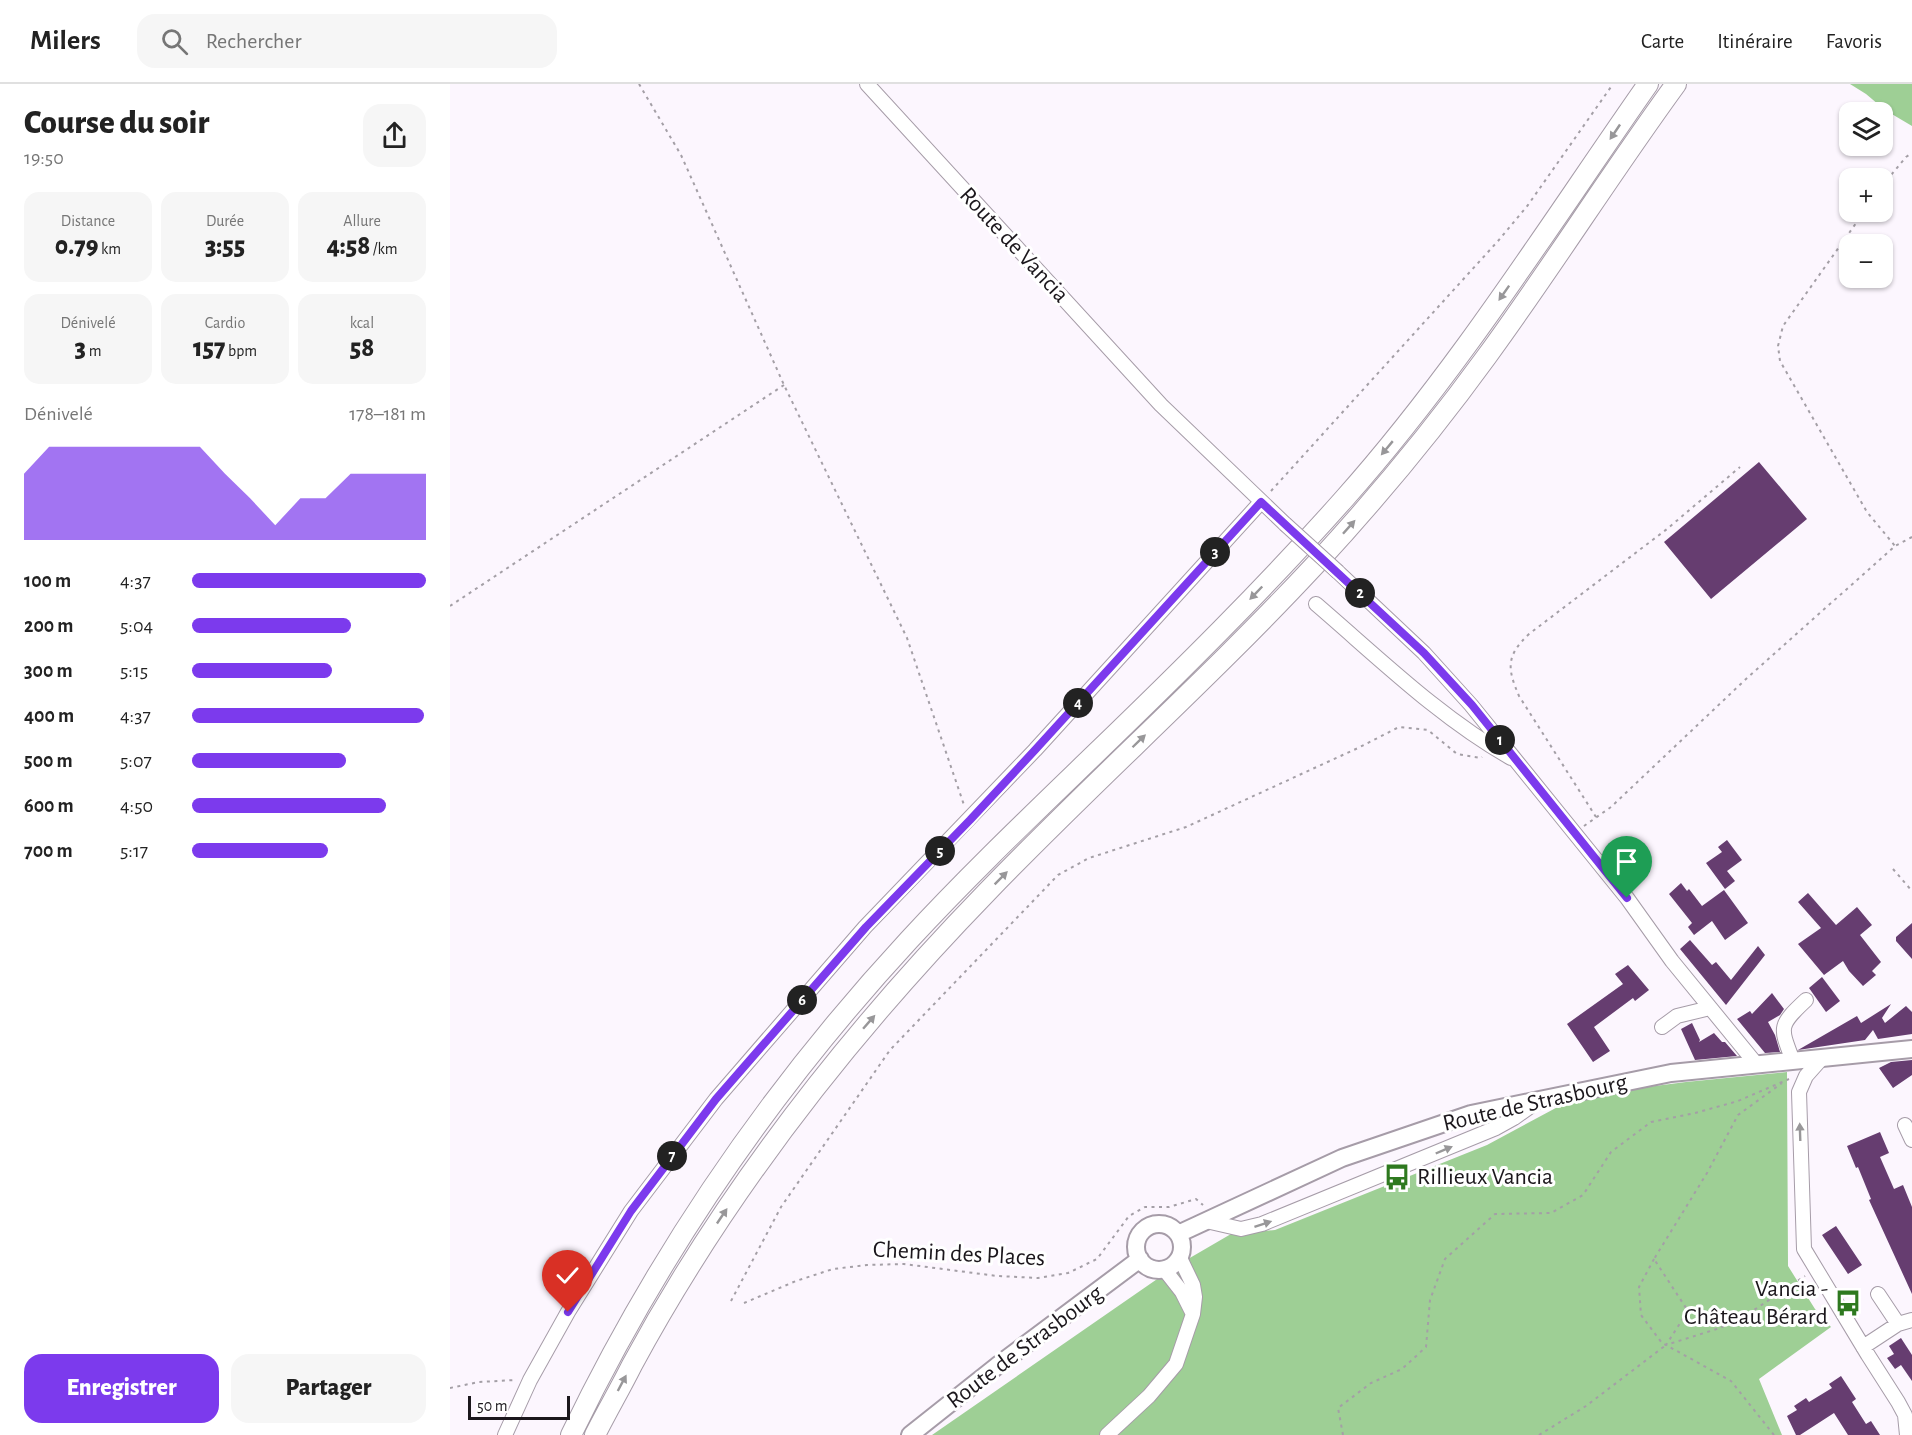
<!DOCTYPE html>
<html lang="fr">
<meta charset="utf-8">
<style>
:root{--surface:#fff;--page:#f6f6f6;--text:#222;--muted:#767676;--line:#e0e0e0;--accent:#7c3aed}
body{margin:0;font-family:"Alegreya Sans",sans-serif;background:var(--page);color:var(--text);height:100vh;display:flex;flex-direction:column;font-size:22px;white-space:nowrap}
*{box-sizing:border-box;margin:0}
p{font-size:20px;color:var(--muted)}
.icon{flex:none;width:33px;height:33px;fill:none;stroke:currentColor;stroke-width:2;stroke-linecap:round;stroke-linejoin:round}
.map{position:relative;flex:1;overflow:hidden}
.side{display:flex;flex-direction:column;background:var(--surface);width:450px}
.side>*{flex:none}
.tools{position:absolute;left:1389px;top:18px;display:grid;gap:12px}
.tools a{display:grid;place-items:center;width:54px;height:54px;border-radius:12px;background:var(--surface);box-shadow:0 2px 4px #0004;font-size:30px}
.scale{position:absolute;left:18px;bottom:15px;width:102px;box-sizing:border-box;padding-left:6px;border:3px solid #1b171c;border-top:0;font-size:16px;line-height:21px;white-space:nowrap;color:#1b171c;-webkit-text-stroke:4px #fff;paint-order:stroke}
.pin{position:absolute;display:grid;place-items:center;width:51px;height:51px;color:#fff;margin:-62px -26px;border-radius:50% 50% 50% 0;rotate:-45deg;box-shadow:0 0 6px #0007}
.pin .icon{rotate:45deg}
.km{position:absolute;width:30px;height:30px;margin:-15px;border-radius:50%;background:#222;color:#fff;font-size:16px;line-height:30px;text-align:center}
.round{display:grid;place-items:center;flex:none;width:63px;height:63px;border-radius:18px;background:var(--page)}
.overview{display:flex;align-items:center;justify-content:space-between;height:102px;padding:0 24px}
h1{font-size:33px;font-weight:800;line-height:45px}
.metrics{display:grid;grid-template-columns:repeat(3,1fr);gap:9px;height:102px;padding:6px 24px}
.metrics div{display:grid;align-content:center;border-radius:15px;background:var(--page);text-align:center}
.metrics b{font-size:26px;font-weight:800}
.metrics small{font-size:16px;font-weight:400}
.metrics p{font-size:16px}
.chart{height:168px;padding:12px 24px}
.chart p{display:flex;justify-content:space-between}
.chart svg{width:100%;height:108px;margin-top:6px;fill:var(--accent);opacity:.7}
.button{display:flex;gap:12px;margin-top:auto;padding:12px 24px}
.button a{flex:1;height:69px;border-radius:18px;background:var(--accent);color:#fff;font-size:24px;font-weight:800;line-height:69px;text-align:center}
.button a+a{background:var(--page);color:var(--text)}
ul{padding:0 24px;list-style:none;font-size:20px}
li{display:grid;grid-template-columns:96px 72px 1fr;align-items:center;height:45px}
li i{height:15px;border-radius:8px;background:var(--accent)}
header{display:flex;align-items:center;gap:36px;box-sizing:border-box;height:84px;padding:0 30px;background:var(--surface);border-bottom:2px solid var(--line)}
header strong{font-size:28px}
nav{display:flex;gap:33px;margin-inline-start:auto;font-size:21px}
.search{width:420px;height:54px;background:var(--page);display:flex;align-items:center;gap:15px;box-sizing:border-box;padding:0 21px;border-radius:18px;color:var(--muted);font-size:22px}
main{display:flex;flex:1;min-height:0}
.map>svg:first-child{display:block}
.forest{fill:#9ecf95}
.building{fill:#663d70}
.lines{fill:none;stroke-linecap:round;stroke-linejoin:round}
.minor-casing{stroke:#a69ca8;stroke-width:16}
.major-casing{stroke:#a69ca8;stroke-width:20}
.highway-casing{stroke:#a69ca8;stroke-width:22}
.path{stroke:#a49fa6;stroke-width:2;stroke-dasharray:3 4.5;stroke-linecap:butt}
.minor{stroke:#fff;stroke-width:14}
.major{stroke:#fff;stroke-width:16}
.highway{stroke:#fff;stroke-width:20}
.minor-bridge-casing{stroke:#a69ca8;stroke-width:16;stroke-linecap:butt}
.minor-bridge{stroke:#fff;stroke-width:14}
.oneway{fill:#989799}
.route-casing{stroke:#fff;stroke-width:12}
.route{stroke:#7c3aed;stroke-width:8}
.labels{text-anchor:middle;dominant-baseline:central;stroke-width:6;stroke-linejoin:round;paint-order:stroke}
.street-label{font-size:24px;fill:#1b171c;stroke:#fff}
.poi-label{font-size:24px;fill:#1b171c;stroke:#fff;text-anchor:start}
</style>
<header>
<strong>Milers</strong>
<div class="search"><svg class="icon" aria-label="search" viewBox="0 0 24 24"><circle cx="10" cy="10" r="6"/><path d="M15 15l6 6"/></svg>Rechercher</div>
<nav><a>Carte</a><a>Itinéraire</a><a>Favoris</a></nav>
</header>
<main>
<section class="side">
<div class="overview"><div><h1>Course du soir</h1><p>19:50</p></div><a class="round"><svg class="icon" aria-label="share" viewBox="0 0 24 24"><path d="M12 15V3M7 8l5-5 5 5M5 13v7h14v-7"/></svg></a></div>
<div class="metrics">
<div><p>Distance</p><b>0.79<small> km</small></b></div>
<div><p>Durée</p><b>3:55</b></div>
<div><p>Allure</p><b>4:58<small> /km</small></b></div>
</div>
<div class="metrics">
<div><p>Dénivelé</p><b>3<small> m</small></b></div>
<div><p>Cardio</p><b>157<small> bpm</small></b></div>
<div><p>kcal</p><b>58</b></div>
</div>
<div class="chart"><p><span>Dénivelé</span>178–181 m</p>
<svg viewBox="0 0 160 44" preserveAspectRatio="none"><path d="M0 44V17L10 6L20 6L30 6L40 6L50 6L60 6L70 6L80 17L90 27L100 38L110 27L120 27L130 17L140 17L150 17L160 17V44z"/></svg>
</div>
<ul>
<li><b>100 m</b>4:37<i style="width:100%"></i></li>
<li><b>200 m</b>5:04<i style="width:68%"></i></li>
<li><b>300 m</b>5:15<i style="width:60%"></i></li>
<li><b>400 m</b>4:37<i style="width:99%"></i></li>
<li><b>500 m</b>5:07<i style="width:66%"></i></li>
<li><b>600 m</b>4:50<i style="width:83%"></i></li>
<li><b>700 m</b>5:17<i style="width:58%"></i></li>
</ul>
<div class="button"><a>Enregistrer</a><a>Partager</a></div>
</section>
<div class="map">
<svg width="1462" height="1351" viewBox="0 0 1462 1351">
<rect width="100%" height="100%" fill="#fcf6fe"/>
<!-- forest -->
<path class="forest" d="M1400,0H1462V42L1435,26L1416,10Z
M1337,988L1338,1182L1365,1225L1381,1243L1309,1295L1332,1351H482L726,1182L781,1150L825,1146L1037,1061L1117,1018L1151,1009L1236,998Z"/>
<!-- building -->
<path class="building" d="M1309,378L1357,435L1261,515L1214,458Z
M1277,756L1292,776L1277,787L1285,797L1275,805L1256,779L1272,768L1268,763Z
M1231,799L1237,807L1239,805L1252,822L1274,806L1298,839L1275,856L1262,837L1244,851L1238,843L1242,839L1219,810Z
M1358,809L1386,841L1407,823L1422,841L1410,851L1431,878L1422,887L1426,891L1413,902L1399,887L1393,877L1374,891L1348,860L1371,844L1348,818Z
M1462,839V875L1446,857V853Z
M1240,856L1262,881L1266,878L1281,896L1308,862L1315,871L1276,921L1230,865Z
M1178,881L1199,906L1185,917L1183,914L1144,943L1160,967L1143,978L1117,940L1173,900L1165,890Z
M1372,893L1390,917L1376,928L1359,904Z
M1322,909L1334,925L1330,931L1318,938L1325,951L1330,968L1315,969L1287,935L1300,927L1302,930Z
M1441,920L1432,934L1435,939L1456,922L1462,928V950L1428,955L1423,946L1415,956L1348,966L1407,932L1411,939Z
M1242,939L1250,956L1249,958L1264,949L1272,958H1275L1287,972L1245,976L1231,945Z
M1462,976V991L1443,1004L1429,984L1441,978Z
M1430,1048L1439,1069L1430,1073L1444,1105L1453,1101L1462,1123V1210L1419,1116L1421,1115L1408,1083L1406,1084L1397,1062Z
M1386,1142L1412,1181L1398,1190L1372,1151Z
M1451,1254L1462,1271V1297L1451,1281L1445,1285L1437,1274L1444,1270L1439,1262Z
M1391,1292L1406,1315L1402,1318L1416,1340L1421,1337L1430,1351H1398L1384,1329L1350,1351H1346L1337,1332L1347,1326L1344,1322L1356,1314L1359,1318L1382,1304L1379,1300Z"/>
<g class="lines">
<!-- minor casing -->
<g class="minor-casing">
<path id="minor" d="M417,0L711,321L835,440
M888,488L974,569L1021,621L1177,814L1222,877L1307,981
M866,520C929,574 989,633 1061,674
M1212,943L1227,932L1260,924
M1372,974L1356,992L1349,1008L1354,1165L1418,1271L1448,1318L1455,1331L1457,1351
M1343,977C1330,943 1328,942 1356,916
M1455,1041L1462,1056
M756,1137L791,1145L812,1140L1046,1044L1064,1034L1088,1017
M714,1185L732,1208L743,1230
M1428,1210L1448,1240
M1413,1263L1448,1240L1462,1236
M55,1351L80,1296L118,1228L181,1127L266,1015L415,843L585,666L811,418
M657,1351L699,1312L726,1280L743,1230L745,1213L743,1201L730,1174"/>
</g>
<!-- major casing -->
<g class="major-casing">
<path id="major" d="M686 1163a23 23 0 1 1 46 0a23 23 0 1 1-46 0Z
M728,1150L892,1074L1021,1030L1221,989L1462,965
M460,1351L547,1282L690,1175"/>
</g>
<!-- highway casing -->
<g class="highway-casing">
<path id="highway" d="M121,1351C208,1171 323,1003 459,856C518,792 582,731 644,671C730,588 815,504 894,415C1008,287 1100,140 1198,0
M145,1351C157,1327 170,1305 182,1281C276,1107 399,950 537,808C644,697 760,594 865,481C926,415 984,345 1037,272C1102,183 1161,89 1226,0"/>
</g>
<!-- path -->
<path class="path" d="M189,0L231,71L334,301L457,554L514,721
M1432,102L1456,73L1462,69
M1414,128L1333,242L1328,262L1330,277L1417,428L1445,462
M821,407L1048,157L1078,121L1163,0
M0,522L334,301
M1146,733L1069,612C1057,584 1056,572 1079,550L1217,445L1290,383
M1134,742L1161,723L1296,595L1445,462L1462,453
M1443,785L1462,807
M1204,1175L1189,1203L1191,1231L1212,1259L1216,1261L1270,1244L1298,1230L1355,1192
M281,1217L331,1123L440,966L608,791L639,774L736,743L908,664L949,643L978,646L1007,670L1031,674L1032,673
M294,1219L346,1197L383,1185L417,1181L454,1180L547,1192L588,1194L618,1189L647,1175L679,1132L695,1123H719L746,1115L753,1121
M0,1304L29,1298L65,1296
M893,1351L888,1324L921,1299L952,1285L976,1263L980,1216L995,1175L1045,1130L1101,1129L1133,1111L1161,1068L1201,1038L1245,1029L1288,1017L1339,995
M1089,1351L1136,1322L1216,1261
M1324,1351L1281,1297L1216,1261L1238,1227L1204,1175L1257,1089L1288,1031L1332,999"/>
<!-- minor -->
<use href="#minor" class="minor"/>
<!-- major -->
<use href="#major" class="major"/>
<!-- highway -->
<use href="#highway" class="highway"/>
<!-- minor-bridge casing -->
<g class="minor-bridge-casing">
<path id="minor-bridge" d="M835,440L888,488"/>
</g>
<!-- minor-bridge -->
<use href="#minor-bridge" class="minor-bridge"/>
</g>
<!-- one-way arrows -->
<defs><path id="oneway-solid" d="M-6-.8H1V-3.2L6.5 0L1 3.2V.8H-6Z" transform="scale(1.5)"/></defs>
<g class="oneway">
<use href="#oneway-solid" transform="translate(1165 48) rotate(124)"/>
<use href="#oneway-solid" transform="translate(1054 209) rotate(125)"/>
<use href="#oneway-solid" transform="translate(937 364) rotate(130)"/>
<use href="#oneway-solid" transform="translate(899 443) rotate(-48)"/>
<use href="#oneway-solid" transform="translate(806 509) rotate(134)"/>
<use href="#oneway-solid" transform="translate(689 657) rotate(-44)"/>
<use href="#oneway-solid" transform="translate(551 794) rotate(-45)"/>
<use href="#oneway-solid" transform="translate(419 938) rotate(-49)"/>
<use href="#oneway-solid" transform="translate(1350 1048) rotate(-92)"/>
<use href="#oneway-solid" transform="translate(994 1066) rotate(-23)"/>
<use href="#oneway-solid" transform="translate(272 1132) rotate(-56)"/>
<use href="#oneway-solid" transform="translate(813 1140) rotate(-18)"/>
<use href="#oneway-solid" transform="translate(172 1299) rotate(-62)"/>
</g>
<g class="lines">
<!-- route casing -->
<g class="route-casing">
<path id="route" d="M118,1228L181,1127L266,1015L416,843L520,736L585,666L811,418L974,569L1022,621L1177,814"/>
</g>
<!-- route -->
<use href="#route" class="route"/>
</g>
<!-- icons -->
<defs>
<g id="bus-bare" transform="scale(2.07)"><path d="M-5-6H5V4H4V6H2V4H-2V6H-4V4H-5ZM-3.5-4V0h7V-4ZM-3.5 1.2v1.5H-2V1.2ZM2 1.2v1.5H3.5V1.2Z" fill="#2e791f" stroke="#fff" stroke-width="2.5" paint-order="stroke"/></g>
</defs>
<g fill-rule="evenodd">
<use href="#bus-bare" x="947" y="1093"/>
<use href="#bus-bare" x="1398" y="1219"/>
</g>
<g class="labels">
<!-- street labels -->
<g class="street-label">
<text transform="translate(564 161) rotate(47)">Route de Vancia</text>
<text transform="translate(1085 1019) rotate(-13)">Route de Strasbourg</text>
<text transform="translate(509 1170) rotate(3)">Chemin des Places</text>
<text transform="translate(575 1263) rotate(-37)">Route de Strasbourg</text>
</g>
<!-- poi labels -->
<g class="poi-label">
<text x="967" y="1093">Rillieux Vancia</text>
<text x="1378" y="1205" text-anchor="end">Vancia -<tspan x="1378" dy="28">Château Bérard</tspan></text>
</g>
</g>
</svg>
<div class="tools">
<a><svg class="icon" aria-label="layers" viewBox="0 0 24 24"><path d="M12 4l9 5-9 5-9-5zM3 14l9 5 9-5"/></svg></a>
<a>+</a>
<a>−</a>
</div>
<div class="scale">50 m</div>
<div class="pin" style="left:1177px;top:814px;background:#1e9e55"><svg class="icon" aria-label="arrive" viewBox="0 0 24 24"><path d="M6 21V4h12l-3 4 3 4H6"/></svg></div>
<div class="pin" style="left:118px;top:1228px;background:#d93025"><svg class="icon" aria-label="check" viewBox="0 0 24 24"><path d="M5 12l5 5 9-10"/></svg></div>
<b class="km" style="left:1050px;top:656px">1</b>
<b class="km" style="left:910px;top:509px">2</b>
<b class="km" style="left:765px;top:468px">3</b>
<b class="km" style="left:628px;top:619px">4</b>
<b class="km" style="left:490px;top:767px">5</b>
<b class="km" style="left:352px;top:916px">6</b>
<b class="km" style="left:222px;top:1072px">7</b>
</div>
</main>
